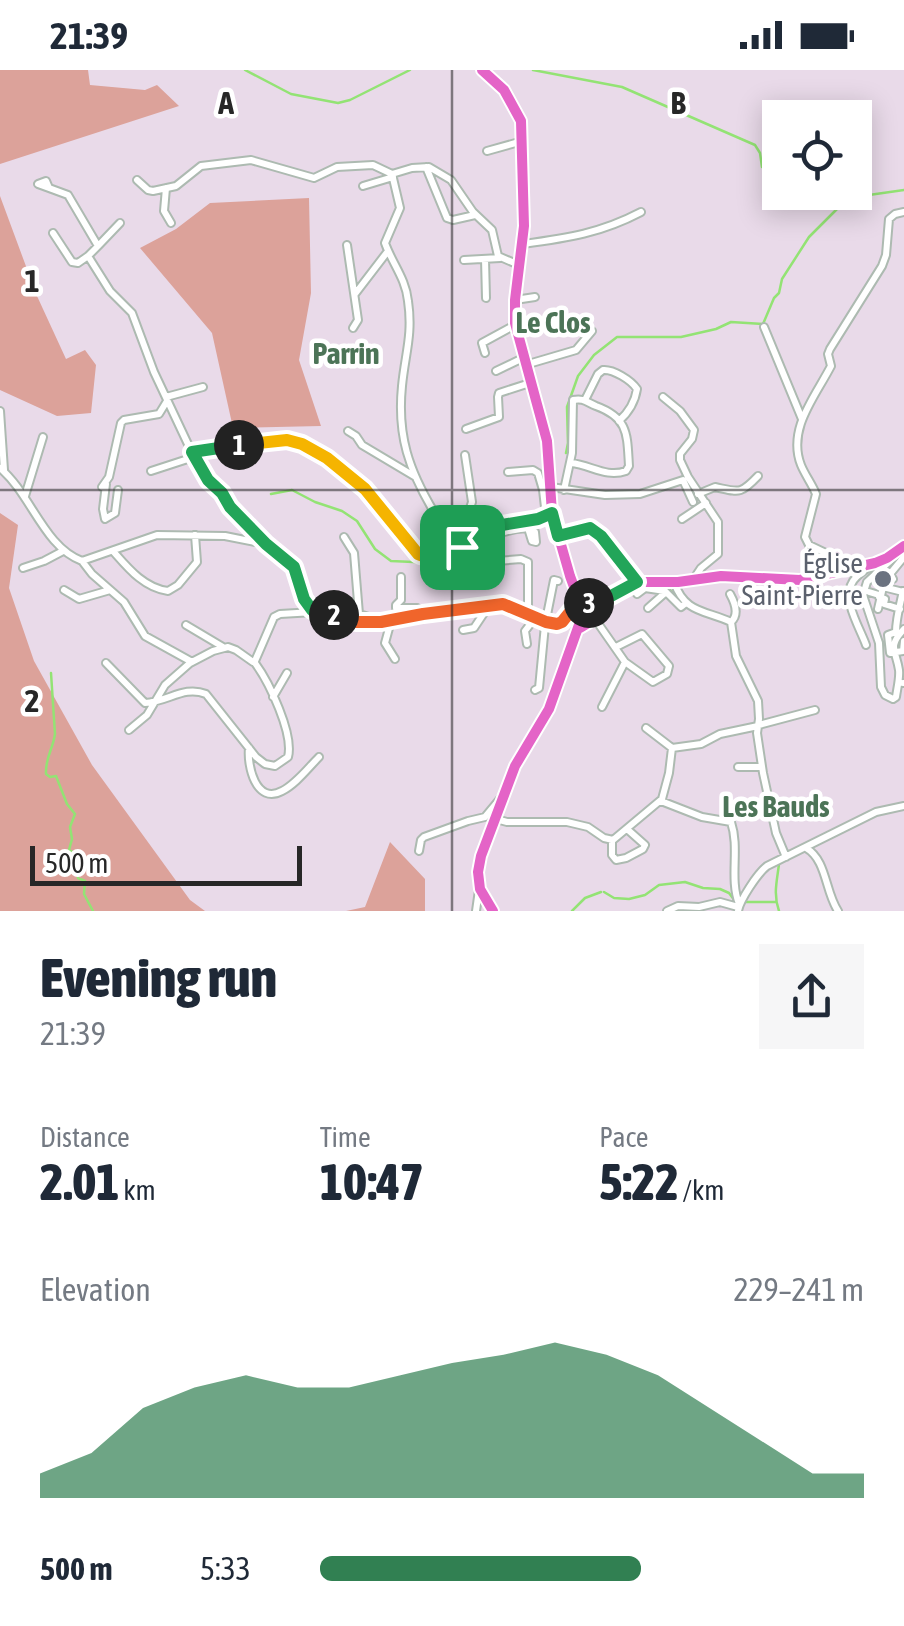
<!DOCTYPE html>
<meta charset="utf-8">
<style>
:root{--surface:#fff;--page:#f6f6f7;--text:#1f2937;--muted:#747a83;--accent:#318052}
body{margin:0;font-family:"Asap Condensed",sans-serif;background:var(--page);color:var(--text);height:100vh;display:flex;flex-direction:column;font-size:38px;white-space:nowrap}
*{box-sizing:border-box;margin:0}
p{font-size:32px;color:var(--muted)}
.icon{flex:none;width:55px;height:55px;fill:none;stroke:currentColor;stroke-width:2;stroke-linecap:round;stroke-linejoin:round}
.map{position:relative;height:841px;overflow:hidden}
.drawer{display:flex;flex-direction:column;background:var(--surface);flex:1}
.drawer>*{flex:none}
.tools{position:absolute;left:762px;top:30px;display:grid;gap:20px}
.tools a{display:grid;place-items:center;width:110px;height:110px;border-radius:0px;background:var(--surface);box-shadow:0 5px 25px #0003;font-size:50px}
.scale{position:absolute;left:30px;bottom:25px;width:272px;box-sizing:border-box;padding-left:10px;border:5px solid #272727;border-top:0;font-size:28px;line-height:35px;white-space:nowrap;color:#272727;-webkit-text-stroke:8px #fff;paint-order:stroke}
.pin{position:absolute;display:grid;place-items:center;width:85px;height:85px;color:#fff;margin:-42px;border-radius:20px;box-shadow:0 5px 15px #0006}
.km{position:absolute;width:50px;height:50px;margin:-25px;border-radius:50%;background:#222;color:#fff;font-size:28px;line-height:50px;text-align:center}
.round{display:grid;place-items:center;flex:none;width:105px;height:105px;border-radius:0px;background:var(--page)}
.head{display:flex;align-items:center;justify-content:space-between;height:170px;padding:0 40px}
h1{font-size:55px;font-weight:800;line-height:75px}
.stats{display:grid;grid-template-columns:repeat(3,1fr);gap:15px;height:170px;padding:10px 40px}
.stats div{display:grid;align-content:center}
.stats b{font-size:50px;font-weight:800}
.stats small{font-size:28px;font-weight:400}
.stats p{font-size:28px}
.chart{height:280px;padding:20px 40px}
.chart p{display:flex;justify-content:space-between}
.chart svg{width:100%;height:180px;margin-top:10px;fill:var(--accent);opacity:.7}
ul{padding:0 40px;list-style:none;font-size:32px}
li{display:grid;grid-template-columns:160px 120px 1fr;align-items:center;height:75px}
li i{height:25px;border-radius:12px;background:var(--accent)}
.status{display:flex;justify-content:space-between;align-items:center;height:70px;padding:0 50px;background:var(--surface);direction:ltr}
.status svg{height:28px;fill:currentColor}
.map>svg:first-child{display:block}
.green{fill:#dca29a}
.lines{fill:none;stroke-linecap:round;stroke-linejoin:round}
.stream{stroke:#93e374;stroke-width:2.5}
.minor-casing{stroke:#adbab1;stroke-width:10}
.major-casing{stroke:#fff;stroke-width:14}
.minor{stroke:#fff;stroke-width:6}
.major{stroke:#e464c7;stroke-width:10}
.split-1-casing{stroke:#fff;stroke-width:20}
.split-2-casing{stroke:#fff;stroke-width:20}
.split-3-casing{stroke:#fff;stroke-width:20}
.split-4-casing{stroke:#fff;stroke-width:20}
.split-1{stroke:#f5b400;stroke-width:12}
.split-2{stroke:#22a559;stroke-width:12}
.split-3{stroke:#f0652b;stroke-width:12}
.split-4{stroke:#22a559;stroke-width:12}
.grid{fill:none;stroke:#272727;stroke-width:2.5;stroke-opacity:0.55}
.worship-dot{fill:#6b7280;stroke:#fff;stroke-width:4}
.labels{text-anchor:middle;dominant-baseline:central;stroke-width:9;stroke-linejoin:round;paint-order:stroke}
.worship-label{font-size:28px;fill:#5b616d;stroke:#fff;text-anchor:end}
.neighbourhood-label{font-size:30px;font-weight:bold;fill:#4c7457;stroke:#fff}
.grid-label{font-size:32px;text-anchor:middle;font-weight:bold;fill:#272727;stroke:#fff;stroke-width:9;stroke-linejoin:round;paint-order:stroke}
</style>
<div class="status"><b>21:39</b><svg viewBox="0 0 49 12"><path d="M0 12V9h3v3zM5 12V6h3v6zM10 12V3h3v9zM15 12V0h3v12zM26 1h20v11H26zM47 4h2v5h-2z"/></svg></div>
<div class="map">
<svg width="904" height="841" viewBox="0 0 904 841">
<rect width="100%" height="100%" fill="#e9dae9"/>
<!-- green -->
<path class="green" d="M0,0H88L90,15L145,20L157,15L179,36L0,94Z
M0,126L37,226L66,289L85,280L96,295L91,343L57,346L0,320Z
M309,128L311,223L299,290L321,356L233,358L212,263L140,178L176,159L210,133Z
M0,443L18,455L9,518L34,591L92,695L190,830L205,841H0Z
M390,772L425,809V841H346L365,837Z"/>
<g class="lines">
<!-- stream -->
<path class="stream" d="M245,0L291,24L338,33L350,30L410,0
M533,0L622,17L755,75L760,83L762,97
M766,102L780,105
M840,122L848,128L904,120
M566,383L568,373L567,337L578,306L594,285L617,267H681L716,259L731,252L763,254L774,228L779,223L782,209L809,167L848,128
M271,424L292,420L315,432L342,441L357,451L375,479L391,491L436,493
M479,474L501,459L521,456
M657,517L669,519L682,533
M581,519L588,528L596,531L614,519
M602,550L606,537
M51,603L55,664C53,679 45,688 46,704L50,707L56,706L67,734L75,744L70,757L72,769L69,780L82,787L78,797V808L85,811L84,824L93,841
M604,822L614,828L629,829L645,825L659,815L685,812L703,818L720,819L729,823L735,831
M743,832H775
M572,841L585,828L601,822
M779,841C773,824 777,811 779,794"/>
<!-- minor casing -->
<g class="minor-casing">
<path id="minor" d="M487,81L519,72
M426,97L447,148L453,150L475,145
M392,104L400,138L385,173C392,193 406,209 408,231C413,265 405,284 402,316C397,366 409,400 434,442L440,444L464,443L462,477
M392,104L412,98L429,97L451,110L473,142L492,160L498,186L519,195
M137,110L148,120L153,121L176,116L201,96L251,90L314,108L337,97L373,95L392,104
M363,116L393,107
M49,118L38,114L46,111L49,118L68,125L98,176L88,186L110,221L132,243L154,302L194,387L208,410L222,423L230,437L265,473
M166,118L164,141L171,153
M53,163L72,192L78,193L88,186
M523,174C568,168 601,163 641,142
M347,175L358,250L353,258
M98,176L120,153
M485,189L486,228
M464,190L500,188
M355,224L388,181
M515,230L535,227
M764,257L802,349
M485,283L482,273L515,255
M525,295L576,280L592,261
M496,301L523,288
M166,327L203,317
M663,327L680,341L694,360L692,369L680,384V390L688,407L718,452V484L701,498L693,510
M585,330L598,304L603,300C613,299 631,310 637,319C635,332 629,342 619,351
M0,341L4,400
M466,359L499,347L498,327L499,323L530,313
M348,361L356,366L362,375L414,406
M192,382C221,378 258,368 286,370C297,371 306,376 316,381C361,407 382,444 415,482C444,500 471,467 496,457C513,450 533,451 551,444
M0,398C31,424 44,477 82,491L157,465L225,466L265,474L287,490L297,502L305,529L318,544L339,546L356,552H381L423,544L503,534L555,554L562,551L570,542H579
M151,401L194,387
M508,402L533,400L538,403L543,420L546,446
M106,414L103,439L105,449L115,443L118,420
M102,417L109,407L121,353L124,350L159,344L167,331
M551,417L605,425L640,424L683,410L693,432
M564,420L572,383L573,330C584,328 586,332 596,336C629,348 627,365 629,396L626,401C606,408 591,395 571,393
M698,424L715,417C739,422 740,425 758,406
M25,426L43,367
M464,443L470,438L472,432L465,385
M682,449L706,433
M559,465C567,463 576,459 584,458C600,457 626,498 636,511
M344,467L354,483L359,544L372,548L374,552
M113,481C128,498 144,518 168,521L178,515L197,492L195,465
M891,490L867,512L863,525L879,573L881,617L885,625L893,629L896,627C897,619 900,608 899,600C896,580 887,577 904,559
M82,491L92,504L124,532L145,566L192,592
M23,498L44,491L63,481
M432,498L471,484L485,474
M826,504L830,485L809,475L805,467L816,424C812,414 805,405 801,395C787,359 815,327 831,296L828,284L830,279L882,196L886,185L889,149L895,144L904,142
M401,507V530L396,535V538H417L423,544
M893,509L890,504L904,487
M674,512C685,544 706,540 731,552
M64,520L79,529L110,520
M869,522L879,525
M637,524L645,518L665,521L681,537L686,533
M730,524C735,533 739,545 731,552L736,586L758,631L759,649L757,663L763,703L776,763L786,787
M879,527L885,529L884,534L900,539
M648,538L666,522
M878,539L883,517L903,522
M528,544V492L521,489L497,491L485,476C494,462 511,459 528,458L532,471L536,472L535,462L530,461
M595,549L625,592L602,637
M391,551L385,573L395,589
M186,555L223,577
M463,560L474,558L488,537
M896,562L888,565L890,583L903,581L904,571
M896,562C896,548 900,535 903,521
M527,574L525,561L535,548
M866,575C860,558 842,530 852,513C855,506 864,501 870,496
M616,577L642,564L669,596L667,604L653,612L625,592
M255,591L274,547L280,544L314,542
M106,593L145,633C168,632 184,615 206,624L256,687L265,694L275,696L288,687C294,664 269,612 255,593
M903,613H904
M535,620L539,618L545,555L554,510L558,511
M273,627L287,603
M759,655L815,640
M646,658L672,678
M129,660L147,645L165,615L190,593L213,581L228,577L236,580L253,592
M249,678C247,696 256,735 282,721C296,714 308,698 319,687
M738,697H762
M661,731L702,747L731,752C740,779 729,808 739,834
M496,749L507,752H567L588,757L604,768L613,770L662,729L669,703L672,678L701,674L720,664L758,656
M612,770V785L616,790L626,788L643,779L645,775L627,759
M806,778C827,790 825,822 838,841
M419,781L421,770L424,767L468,751L485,747L500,729
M476,841L479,820
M667,841L678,836L699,837L720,832L738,837
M738,841C740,830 757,804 767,796L876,742L904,736"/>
</g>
<!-- major casing -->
<g class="major-casing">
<path id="major" d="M482,0L504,20L521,51L524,156L515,230V253L547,371L552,443L570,506L581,536L579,542L580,552L549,639L515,696L481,786L478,802L480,819L493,841
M580,558L595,549L599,538L609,528L637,512H678L721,506L800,510L875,493L887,488L904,476"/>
</g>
<!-- minor -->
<use href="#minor" class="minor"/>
<!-- major -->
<use href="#major" class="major"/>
</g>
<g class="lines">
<!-- split-1 casing -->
<g class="split-1-casing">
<path id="split-1" d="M239,375L287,370L302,374L327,388L365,419L418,484C433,491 447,484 462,477"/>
</g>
<!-- split-2 casing -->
<g class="split-2-casing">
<path id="split-2" d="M239,375L192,382L208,410L222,423L230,437L266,474L294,497L304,529L312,540L318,544L334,545"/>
</g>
<!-- split-3 casing -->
<g class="split-3-casing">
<path id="split-3" d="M334,545L356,552H381L423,544L503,534L546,552L557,554L562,552L570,542H579L581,536L589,533"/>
</g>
<!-- split-4 casing -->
<g class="split-4-casing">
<path id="split-4" d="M462,477L496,456L538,449L552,443L558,466L590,458L601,466L637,512L598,533H589"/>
</g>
<!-- split-1 -->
<use href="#split-1" class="split-1"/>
<!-- split-2 -->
<use href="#split-2" class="split-2"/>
<!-- split-3 -->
<use href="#split-3" class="split-3"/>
<!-- split-4 -->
<use href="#split-4" class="split-4"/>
</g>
<!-- grid -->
<path class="grid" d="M452,0V841M0,420H904"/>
<!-- markers -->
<circle class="worship-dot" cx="883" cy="509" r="10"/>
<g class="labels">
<!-- worship labels -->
<g class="worship-label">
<text x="863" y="493">Église<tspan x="863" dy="32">Saint-Pierre</tspan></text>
</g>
<!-- neighbourhood labels -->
<g class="neighbourhood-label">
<text x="553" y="252">Le Clos</text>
<text x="346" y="283">Parrin</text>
<text x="776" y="736">Les Bauds</text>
</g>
</g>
<g class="grid-label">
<text x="226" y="44">A</text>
<text x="678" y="44">B</text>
<text x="32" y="222">1</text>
<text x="32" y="642">2</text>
</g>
</svg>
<div class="tools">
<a><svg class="icon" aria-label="locate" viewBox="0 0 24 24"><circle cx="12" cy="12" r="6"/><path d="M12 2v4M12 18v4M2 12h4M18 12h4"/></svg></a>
</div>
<div class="scale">500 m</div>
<div class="pin" style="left:462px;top:477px;background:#1e9e55"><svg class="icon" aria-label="arrive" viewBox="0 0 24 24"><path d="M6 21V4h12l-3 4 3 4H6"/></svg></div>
<b class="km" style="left:239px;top:375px">1</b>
<b class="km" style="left:334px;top:545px">2</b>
<b class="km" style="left:589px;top:533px">3</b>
</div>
<section class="drawer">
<div class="head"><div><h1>Evening run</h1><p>21:39</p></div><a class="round"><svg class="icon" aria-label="share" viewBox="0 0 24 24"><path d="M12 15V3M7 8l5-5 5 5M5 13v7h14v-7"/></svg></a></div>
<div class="stats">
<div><p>Distance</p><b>2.01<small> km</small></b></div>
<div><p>Time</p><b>10:47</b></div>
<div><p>Pace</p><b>5:22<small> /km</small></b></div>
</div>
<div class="chart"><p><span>Elevation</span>229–241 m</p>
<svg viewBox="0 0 160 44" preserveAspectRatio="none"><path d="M0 44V38L10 33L20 22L30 17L40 14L50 17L60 17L70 14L80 11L90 9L100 6L110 9L120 14L130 22L140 30L150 38L160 38V44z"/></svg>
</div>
<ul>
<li><b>500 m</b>5:33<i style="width:59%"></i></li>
</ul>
</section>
